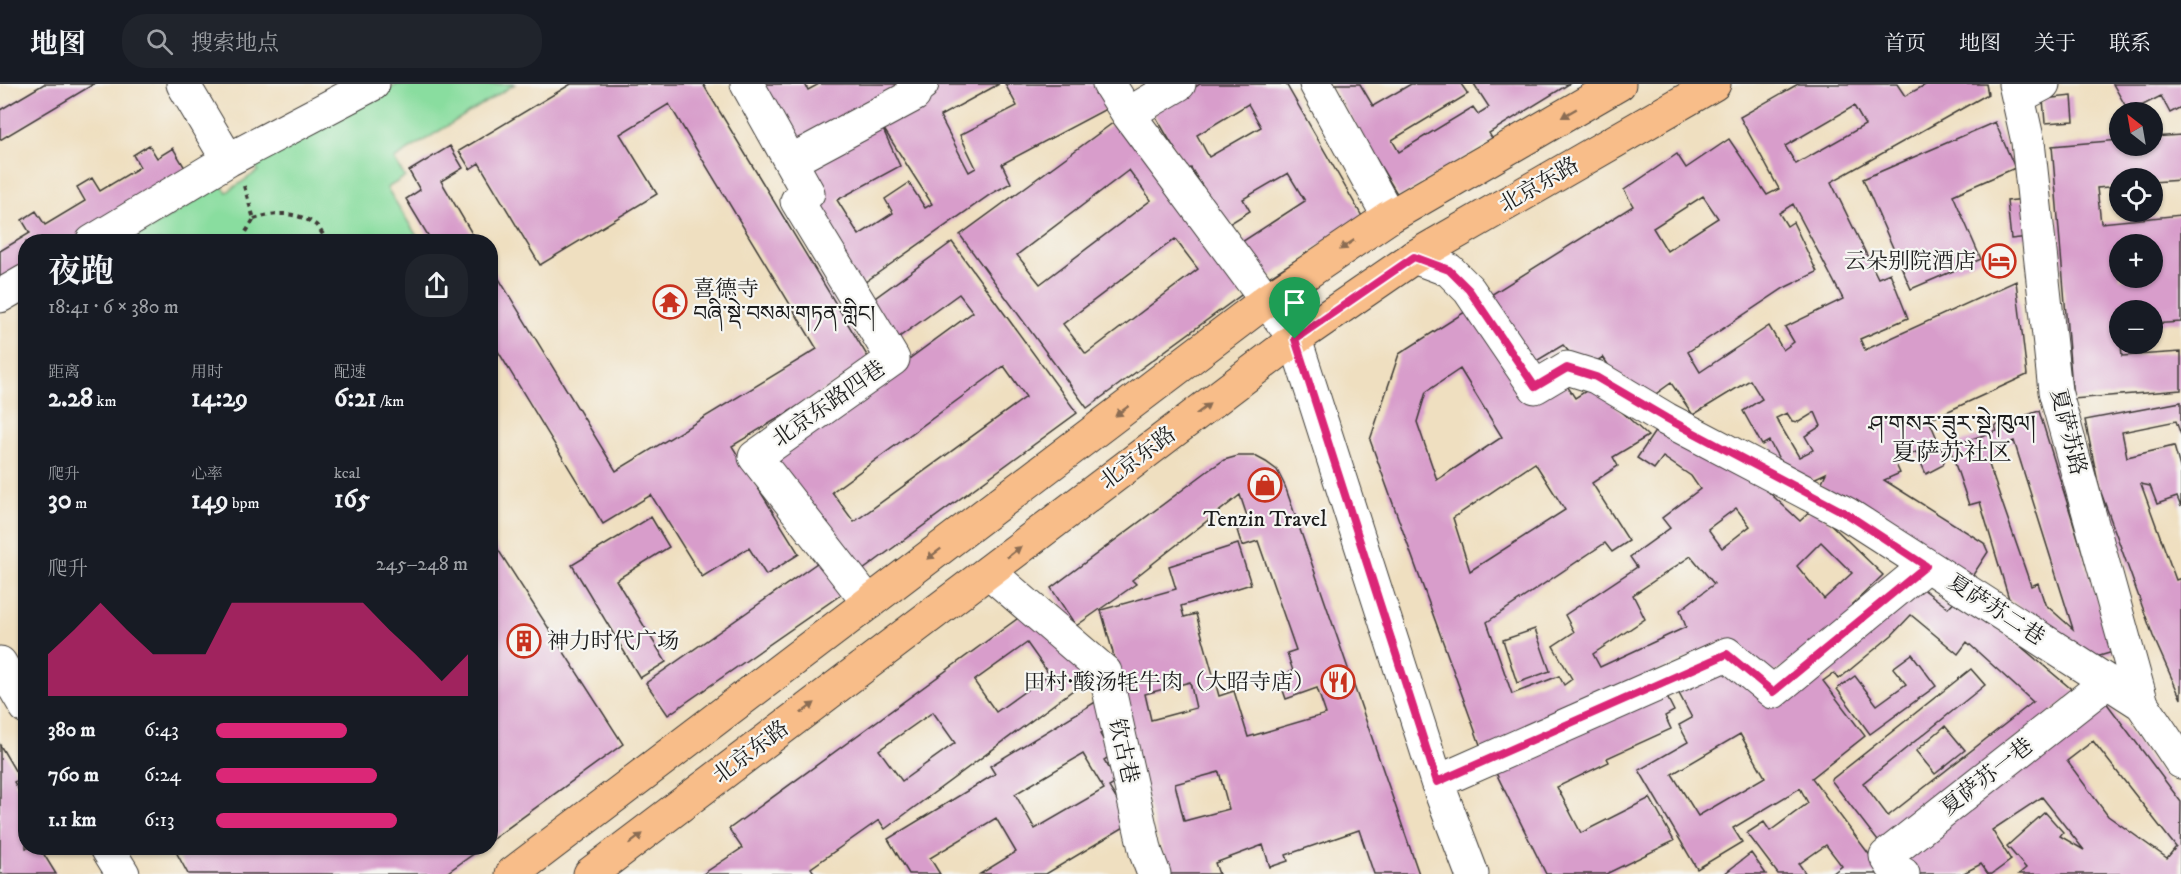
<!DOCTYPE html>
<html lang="zh">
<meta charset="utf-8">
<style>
:root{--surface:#171b24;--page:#20242c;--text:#f1f3f6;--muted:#9ea1a6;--line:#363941;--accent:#db2777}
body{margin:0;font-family:"IM FELL DW Pica","Noto Serif SC","Noto Serif Tibetan",serif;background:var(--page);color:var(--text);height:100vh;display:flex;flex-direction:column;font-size:22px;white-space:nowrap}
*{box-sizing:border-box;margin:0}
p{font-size:20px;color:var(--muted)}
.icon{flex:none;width:33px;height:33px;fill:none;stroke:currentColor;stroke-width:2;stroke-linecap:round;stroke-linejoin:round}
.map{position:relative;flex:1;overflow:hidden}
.panel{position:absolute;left:18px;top:150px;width:480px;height:621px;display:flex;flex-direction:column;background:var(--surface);border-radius:24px;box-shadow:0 2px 4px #0004}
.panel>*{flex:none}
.needle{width:39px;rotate:329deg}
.buttons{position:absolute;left:2109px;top:18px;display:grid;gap:12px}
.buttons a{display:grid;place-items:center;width:54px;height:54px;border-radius:50%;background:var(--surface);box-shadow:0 2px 4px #0004;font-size:30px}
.pin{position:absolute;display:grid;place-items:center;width:51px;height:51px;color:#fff;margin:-62px -26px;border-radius:50% 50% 50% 0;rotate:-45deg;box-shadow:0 0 6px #0007}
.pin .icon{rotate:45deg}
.round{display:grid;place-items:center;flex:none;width:63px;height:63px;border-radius:24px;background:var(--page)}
.headline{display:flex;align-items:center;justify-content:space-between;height:102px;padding:0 30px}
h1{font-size:33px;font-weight:700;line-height:45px}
.stats{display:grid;grid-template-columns:repeat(3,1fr);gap:9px;height:102px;padding:6px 30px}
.stats div{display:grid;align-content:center}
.stats b{font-size:26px;font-weight:700}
.stats small{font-size:16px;font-weight:400}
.stats p{font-size:16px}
.chart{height:168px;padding:12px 30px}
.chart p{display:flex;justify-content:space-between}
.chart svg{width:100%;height:108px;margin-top:6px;fill:var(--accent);opacity:.7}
ul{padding:0 30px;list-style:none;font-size:20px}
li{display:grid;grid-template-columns:96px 72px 1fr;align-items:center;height:45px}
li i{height:15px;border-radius:8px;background:var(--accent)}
header{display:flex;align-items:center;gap:36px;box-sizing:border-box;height:84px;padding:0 30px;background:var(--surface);border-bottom:2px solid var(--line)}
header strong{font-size:28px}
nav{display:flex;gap:33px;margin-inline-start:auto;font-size:21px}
.search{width:420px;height:54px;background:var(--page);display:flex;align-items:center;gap:15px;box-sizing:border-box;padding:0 21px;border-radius:24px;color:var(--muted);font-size:22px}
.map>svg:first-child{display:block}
.green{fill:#89dd9f;stroke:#527c5e;stroke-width:1.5}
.building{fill:#d89dcb;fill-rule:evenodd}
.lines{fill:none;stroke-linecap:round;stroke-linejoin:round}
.minor-casing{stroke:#3c3935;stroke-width:35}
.major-casing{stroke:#3c3935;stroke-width:35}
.path{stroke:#3c3935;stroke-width:4;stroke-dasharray:4.5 4.5;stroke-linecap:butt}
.minor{stroke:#fff;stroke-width:33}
.major{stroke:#f8bd89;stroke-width:33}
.oneway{fill:#8a6c52}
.route-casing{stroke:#fff;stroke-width:12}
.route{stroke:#db2777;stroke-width:8}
.labels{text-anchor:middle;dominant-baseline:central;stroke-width:4.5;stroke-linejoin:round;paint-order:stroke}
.street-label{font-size:22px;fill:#1c1c1c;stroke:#f6f6f2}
.poi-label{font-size:22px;fill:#1c1c1c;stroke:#f6f6f2;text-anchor:end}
.neighbourhood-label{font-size:24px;fill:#1c1c1c;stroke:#f6f6f2}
</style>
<header>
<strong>地图</strong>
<div class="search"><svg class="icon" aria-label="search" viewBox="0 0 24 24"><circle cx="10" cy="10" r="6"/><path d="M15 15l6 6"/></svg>搜索地点</div>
<nav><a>首页</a><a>地图</a><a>关于</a><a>联系</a></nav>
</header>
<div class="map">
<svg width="2181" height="790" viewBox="0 0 2181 790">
<rect width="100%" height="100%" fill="#f6f6f2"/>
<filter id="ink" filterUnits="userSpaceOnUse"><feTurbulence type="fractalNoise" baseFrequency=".0167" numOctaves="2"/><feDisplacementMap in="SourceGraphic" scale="12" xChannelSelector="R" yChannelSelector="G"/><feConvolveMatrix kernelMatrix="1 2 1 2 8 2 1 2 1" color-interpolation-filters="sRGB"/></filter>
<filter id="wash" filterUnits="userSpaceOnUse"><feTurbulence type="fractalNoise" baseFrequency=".008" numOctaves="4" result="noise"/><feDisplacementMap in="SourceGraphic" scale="24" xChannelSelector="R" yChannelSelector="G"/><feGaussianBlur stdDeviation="1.35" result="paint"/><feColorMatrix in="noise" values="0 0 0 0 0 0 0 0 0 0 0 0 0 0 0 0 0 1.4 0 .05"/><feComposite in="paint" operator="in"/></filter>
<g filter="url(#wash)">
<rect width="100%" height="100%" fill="#efdfc0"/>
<!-- green -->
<path class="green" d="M398,0H515L394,75L405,93L387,104L420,157L127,158L221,101L227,108L258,87L253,76Z"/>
<g id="blocks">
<!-- building -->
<path class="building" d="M44,0H94L0,56V26Z
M571,0H703L871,278L732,362L799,470L766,491L749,464L702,493L651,411L603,440L490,254V180L616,387L817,265L669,20L620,50L657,110L540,181L479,79L470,85L459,67Z
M762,0H805L808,6L819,0H917L796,64Z
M930,0H999L940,32L969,88L976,84L960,51L1017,22L1005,0H1096L1108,24L1002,80L1011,99L991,110L858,203L798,79ZM880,39L932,120L925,124L909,99L885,115L893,129L859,151L837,116L900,82Z
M1200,0H1286L1363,134L1256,201L1231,165L1305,117L1288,89L1243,115L1250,127L1226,142L1191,84L1187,86L1153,28ZM1248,20L1261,43L1209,73L1197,51Z
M1331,0H1360L1373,22L1411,0H1461L1468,10L1392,56L1399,68L1473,23L1478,30L1489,23L1474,0H1569L1489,49L1493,56L1399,113Z
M1798,0H1897L1905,12L1927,0H1986L1988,10L1831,98L1878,194L1890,189L1908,234L1860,255L1865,266L2016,197L2027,291L1929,336L1945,373L1943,381L1926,390L1916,368L1895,378L1900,389L1884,396L1984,459L1988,468L1971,494L1820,402L1826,389L1807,398H1792L1769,357L1762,361L1743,327L1762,315L1750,296L1693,331L1671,299L1650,314L1611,285L1603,273L1584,285L1563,261L1528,282L1486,214L1633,122L1624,106L1677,70L1686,84L1729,55L1767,111L1779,105L1740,33ZM1854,22L1865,41L1796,80L1785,62ZM1703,112L1718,134L1667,167L1653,144ZM1793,120L1843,215L1785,243L1794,258L1783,266L1769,242L1700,288L1688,268L1784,204L1817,188L1793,138L1787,142L1779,129ZM1815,328L1821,342L1805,352L1813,366L1799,373L1776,334L1787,329L1792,337L1799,338Z
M2113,0H2181V23L2170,29L2161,12L2129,28Z
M2072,12L2074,37L2045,39L2043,15Z
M1125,30L1252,203L1087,324L960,151ZM1129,86L1151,116L1040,200L1017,171ZM1175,155L1198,185L1086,270L1063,240Z
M1995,38L2015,84L1953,111L1981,175L1911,205L1863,95Z
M2181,51V96L2152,98V94H2120V102L2097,104L2101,139L2181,131V238L2152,240V226H2120V260H2121L2122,272L2181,268V306L2073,315L2052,62L2120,56V62H2152V53ZM2120,160H2152V194H2120Z
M149,61L157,74L173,64L188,89L74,158H26V187L0,202V167L30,149L22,136L36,127L45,141L85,117L77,103L92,94L100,107L140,83L133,71Z
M450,62L463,84L441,97L477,158H432L406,115L420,106L409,87Z
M2025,115L2029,153L2011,155L2007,117Z
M952,158L1077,329L852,494L767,379L973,228L959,210L895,256L868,219ZM1004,282L1026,313L854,438L832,408Z
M1471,224L1533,316L1564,297L1575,314L1594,302L1648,352L1613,373L1618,382L1592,399L1629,457L1612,468L1605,459L1487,538L1512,610L1559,592L1564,601L1572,595L1553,562L1574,548L1565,531L1637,483L1630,473L1670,444L1662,434L1700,405L1691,392L1663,373L1654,385L1637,374L1660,340L1735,377L1800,437L1814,424L1883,491L1852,521L1860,529L1775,601L1726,556L1483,669L1370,356L1399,270ZM1460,285L1502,353L1437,396L1417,338L1426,308ZM1535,379L1565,426L1470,487L1453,434ZM1736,424L1750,442L1722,464L1708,445ZM1821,458L1852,489L1824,515L1797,482ZM1691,472L1714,500L1680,526L1686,543L1600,583L1593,570L1645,535L1633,511Z
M2181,318V351L2176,337L2122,348L2127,373L2174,362L2181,387V423L2177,413L2157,420L2150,402L2141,400L2176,496L2181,494V615L2153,552L2099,403L2085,336Z
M2039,327L2113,568L2083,577L2009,515L1980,418L1969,421L1949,362L1997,347L1995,342ZM2014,357L2073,545L2045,520L2038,499L2031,502L1987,375L2002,369L1999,363Z
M1238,372H1255L1266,378L1277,386L1285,402L1419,790H1374L1359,746L1286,771L1288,777L1270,783L1263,761L1215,779L1219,790H1170L1149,723L1120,594L1101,526L1176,505L1169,482L1238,460L1251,500L1181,522L1184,533L1196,530L1219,612L1234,607L1248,653L1326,630L1317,604L1286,615L1278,592L1293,587L1287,569L1296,566L1258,457L1242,462L1237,446L1250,441L1240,411L1132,496L1136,500L1076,542L1051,504L1209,386L1224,376ZM1190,598L1196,624L1151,636L1145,610ZM1219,688L1229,725L1184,737L1175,700Z
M651,433L669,463L616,496L666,578L640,594L572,481Z
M490,453L623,660L490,757Z
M827,472L849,505L668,631L646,599Z
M1914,498L1948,524L1960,511L2076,609L1881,761L1831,696L1971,585L1985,601L1863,699L1888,732L2033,618L1967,558L1958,570L1911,531L1892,551L1839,595L1834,589L1823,597L1865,652L1812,694L1874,777L1894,790H1832L1842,782L1826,761L1799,780L1806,790H1778L1747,749L1764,738L1770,747L1808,719L1800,704L1733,744L1742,758L1697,785L1639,686L1688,658L1679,641L1692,634L1675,602L1736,584L1756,601ZM1740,650L1765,693L1698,732L1672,690Z
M1043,516L1096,589L885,745L879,736L811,784L815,790H703L742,764L729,745ZM1027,559L1049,590L996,628L974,597ZM933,628L955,659L902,697L879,666Z
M1535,545L1550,587L1517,599L1503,556Z
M1912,570L1936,602L1870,650L1837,605L1855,592L1877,621L1906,600L1893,584Z
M1664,607L1674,627L1665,632L1671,645L1607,674L1609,678L1557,703L1581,749L1650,714L1674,757L1606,790H1546L1494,685Z
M1097,617L1112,643L1100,650L1112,671L1104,676L1118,698L1109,703L1131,739L1046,790H980L1016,768L996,734L930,774L940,790H909L888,755L995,690L990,682ZM1083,670L1104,705L1035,745L1015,710Z
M2105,617L2181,718L2180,790H2019L2026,784L2007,762L2045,728L2063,748L2060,752L2084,766L2042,713L1992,746L2011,776L1992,790H1988L1981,780L1962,790H1913L1899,772ZM2093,657L2176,763L2167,774L2108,732L2067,677Z
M1945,642L1965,666L1935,690L1916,667Z
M0,661L20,695L14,698L26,718V764H40L56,790H0Z
M174,764H482L445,790H188Z
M1751,769L1766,790H1724Z"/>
</g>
</g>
<g filter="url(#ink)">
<use href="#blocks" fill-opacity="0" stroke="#3c3935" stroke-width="1.5"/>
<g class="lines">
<!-- minor casing -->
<g class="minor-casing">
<path id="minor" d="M183,0L228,76
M747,0L808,109L797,117L893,275L755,373L869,519
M1109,0L1128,30L1295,255L1437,698L1472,790
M1316,0L1389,133
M2015,0L2028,58L2055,307L2142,620L2181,678
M2018,13L2043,0
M1128,30L1179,0
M791,77L914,11L912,6L922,0
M92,158L228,76L373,0
M1414,173L1449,186L1469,206L1535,303L1567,284L1596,293L1666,335L1847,430L2142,620
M0,212L26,197
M989,488L1105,588L1146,769L1154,790
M0,579L26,623
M1437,698L1727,570L1773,608L1926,482
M107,764L123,790
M1903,790L1894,785L1886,772L2107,598"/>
</g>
<!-- major casing -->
<g class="major-casing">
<path id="major" d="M512,790L1267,216L1389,133L1619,0
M590,790L1295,255L1414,173L1714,0"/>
</g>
<!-- path -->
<path class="path" d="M244,102L254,135L246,148L245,158
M254,135C275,128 297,127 316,141C320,145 324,152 327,158"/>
<!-- minor -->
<use href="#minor" class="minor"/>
<!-- major -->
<use href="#major" class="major"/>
</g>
<!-- one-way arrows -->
<defs><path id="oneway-solid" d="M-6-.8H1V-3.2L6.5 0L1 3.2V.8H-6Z" transform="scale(1.5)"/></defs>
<g class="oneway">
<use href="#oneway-solid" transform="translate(1569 29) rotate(150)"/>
<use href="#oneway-solid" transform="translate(1347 161) rotate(146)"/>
<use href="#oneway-solid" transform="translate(1203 325) rotate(-37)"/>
<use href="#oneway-solid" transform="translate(1122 327) rotate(143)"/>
<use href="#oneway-solid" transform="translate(1014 468) rotate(-38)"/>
<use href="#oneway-solid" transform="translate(934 470) rotate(143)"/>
<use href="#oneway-solid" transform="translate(808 624) rotate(-37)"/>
<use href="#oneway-solid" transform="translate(636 755) rotate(-37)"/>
</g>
</g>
<g class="lines" filter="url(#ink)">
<!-- route casing -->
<g class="route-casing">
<path id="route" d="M1414,173L1449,186L1469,206L1535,303L1567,284L1596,293L1666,334L1847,430L1926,482L1773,608L1727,570L1437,698L1295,255Z"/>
</g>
<!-- route -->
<use href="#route" class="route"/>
</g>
<!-- icons -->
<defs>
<g id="hotel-ring" transform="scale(1.725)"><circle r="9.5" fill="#f6f6f2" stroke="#c8321e" stroke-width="1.5"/><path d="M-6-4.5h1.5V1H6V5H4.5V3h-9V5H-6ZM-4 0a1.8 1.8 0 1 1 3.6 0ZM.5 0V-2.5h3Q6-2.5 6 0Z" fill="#c8321e"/></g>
<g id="temple-ring" transform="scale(1.725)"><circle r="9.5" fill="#f6f6f2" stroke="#c8321e" stroke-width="1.5"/><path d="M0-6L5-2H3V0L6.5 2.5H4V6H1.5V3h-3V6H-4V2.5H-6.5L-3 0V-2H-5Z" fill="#c8321e"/></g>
<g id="shop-ring" transform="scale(1.725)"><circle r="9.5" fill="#f6f6f2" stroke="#c8321e" stroke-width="1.5"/><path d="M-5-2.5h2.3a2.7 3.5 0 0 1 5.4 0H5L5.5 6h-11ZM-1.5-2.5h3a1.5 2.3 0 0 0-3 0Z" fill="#c8321e"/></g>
<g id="building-ring" transform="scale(1.725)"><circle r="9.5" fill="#f6f6f2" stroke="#c8321e" stroke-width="1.5"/><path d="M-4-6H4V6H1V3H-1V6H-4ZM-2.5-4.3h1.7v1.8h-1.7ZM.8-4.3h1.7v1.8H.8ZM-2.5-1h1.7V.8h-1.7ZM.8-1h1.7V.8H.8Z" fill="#c8321e"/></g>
<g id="restaurant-ring" transform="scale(1.725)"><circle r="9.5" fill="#f6f6f2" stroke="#c8321e" stroke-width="1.5"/><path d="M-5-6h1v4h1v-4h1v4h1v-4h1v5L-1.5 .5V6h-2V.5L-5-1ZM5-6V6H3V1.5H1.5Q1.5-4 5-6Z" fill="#c8321e"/></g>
</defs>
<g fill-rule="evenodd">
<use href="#hotel-ring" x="1999" y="177"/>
<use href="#temple-ring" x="670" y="218"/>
<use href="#shop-ring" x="1265" y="401"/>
<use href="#building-ring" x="524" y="557"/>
<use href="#restaurant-ring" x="1338" y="598"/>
</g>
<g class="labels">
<!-- street labels -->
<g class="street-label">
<text transform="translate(1539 101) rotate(-30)">北京东路</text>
<text transform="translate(829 320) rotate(-35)">北京东路四巷</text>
<text transform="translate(2068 348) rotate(76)">夏萨苏路</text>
<text transform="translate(1138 374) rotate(-37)">北京东路</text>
<text transform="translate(1996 526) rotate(33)">夏萨苏二巷</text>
<text transform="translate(1123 667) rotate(77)">钦古巷</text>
<text transform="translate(751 668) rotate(-37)">北京东路</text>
<text transform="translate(1987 693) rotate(-38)">夏萨苏一巷</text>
</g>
<!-- poi labels -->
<g class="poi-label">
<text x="1976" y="177">云朵别院酒店</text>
<text x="693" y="205" text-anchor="start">喜德寺<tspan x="693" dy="25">བཞི་སྡེ་བསམ་གཏན་གླིང།</tspan></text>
<text x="1265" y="435" text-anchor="middle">Tenzin Travel</text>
<text x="547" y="557" text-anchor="start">神力时代广场</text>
<text x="1315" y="598">田村·酸汤牦牛肉（大昭寺店）</text>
</g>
<!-- neighbourhood labels -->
<g class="neighbourhood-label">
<text x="1952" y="341">ཤ་གསར་ཟུར་སྡེ་ཁུལ།<tspan x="1952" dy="28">夏萨苏社区</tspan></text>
</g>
</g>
</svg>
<div class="buttons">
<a><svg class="needle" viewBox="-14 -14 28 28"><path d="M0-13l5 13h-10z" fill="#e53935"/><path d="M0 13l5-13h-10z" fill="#9ea1a6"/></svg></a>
<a><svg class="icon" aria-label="locate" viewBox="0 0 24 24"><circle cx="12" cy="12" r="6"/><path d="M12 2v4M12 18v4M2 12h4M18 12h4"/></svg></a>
<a>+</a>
<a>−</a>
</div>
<div class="pin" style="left:1295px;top:255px;background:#1e9e55"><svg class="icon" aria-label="arrive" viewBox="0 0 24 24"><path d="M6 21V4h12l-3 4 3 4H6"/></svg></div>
<section class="panel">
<div class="headline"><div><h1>夜跑</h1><p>18:41 · 6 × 380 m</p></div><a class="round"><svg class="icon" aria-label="share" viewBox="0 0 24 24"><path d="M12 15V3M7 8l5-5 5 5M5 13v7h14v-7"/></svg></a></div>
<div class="stats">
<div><p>距离</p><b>2.28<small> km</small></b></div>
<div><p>用时</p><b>14:29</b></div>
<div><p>配速</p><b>6:21<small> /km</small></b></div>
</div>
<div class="stats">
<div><p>爬升</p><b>30<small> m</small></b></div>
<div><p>心率</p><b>149<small> bpm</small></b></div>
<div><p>kcal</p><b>165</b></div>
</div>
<div class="chart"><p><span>爬升</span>245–248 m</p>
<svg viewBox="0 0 160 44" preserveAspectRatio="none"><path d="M0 44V27L10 17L20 6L30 17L40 27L50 27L60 27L70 6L80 6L90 6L100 6L110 6L120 6L130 17L140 27L150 38L160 27V44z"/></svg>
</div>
<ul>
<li><b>380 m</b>6:43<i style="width:52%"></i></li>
<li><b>760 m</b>6:24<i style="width:64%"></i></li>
<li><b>1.1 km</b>6:13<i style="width:72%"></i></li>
</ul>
</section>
</div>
